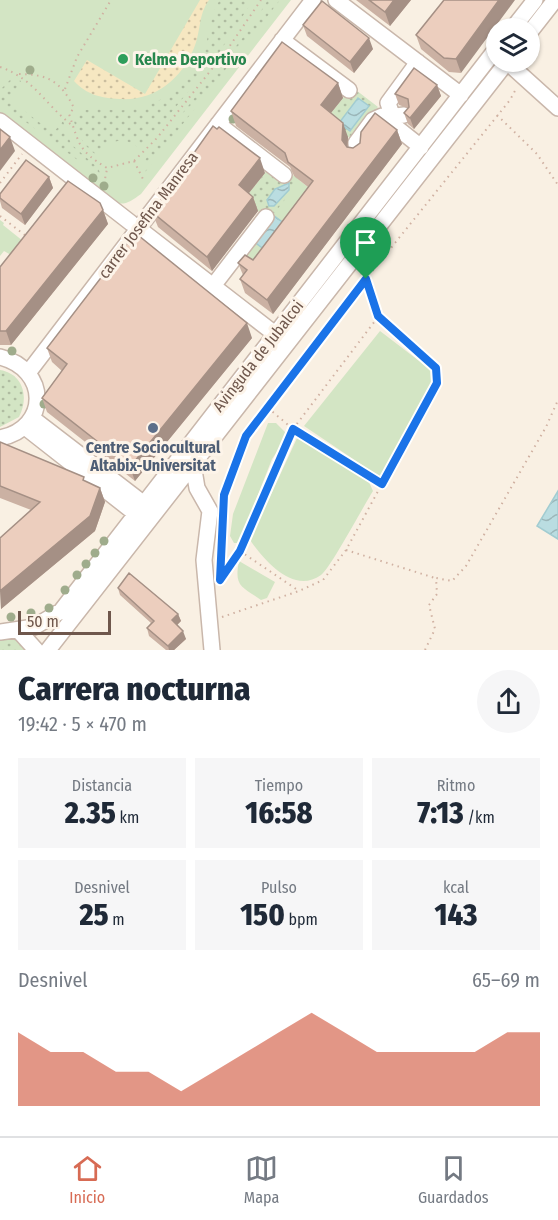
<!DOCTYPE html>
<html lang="es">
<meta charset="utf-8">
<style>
:root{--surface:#fff;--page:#f6f6f7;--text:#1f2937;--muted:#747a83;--line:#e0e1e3;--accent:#d76b54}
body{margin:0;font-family:"Fira Sans Condensed",sans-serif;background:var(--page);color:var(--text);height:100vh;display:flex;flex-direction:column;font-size:22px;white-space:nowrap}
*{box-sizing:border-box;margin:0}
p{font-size:20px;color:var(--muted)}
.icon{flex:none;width:33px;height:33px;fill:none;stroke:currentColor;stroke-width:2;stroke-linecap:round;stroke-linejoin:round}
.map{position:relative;height:650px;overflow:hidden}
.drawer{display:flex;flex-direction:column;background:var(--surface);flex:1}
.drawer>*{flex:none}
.controls{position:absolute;left:486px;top:18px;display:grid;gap:12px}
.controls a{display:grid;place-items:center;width:54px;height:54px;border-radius:50%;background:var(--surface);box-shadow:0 2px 4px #0004;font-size:30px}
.scale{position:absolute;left:18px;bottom:15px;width:93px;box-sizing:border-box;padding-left:6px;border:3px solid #6f574c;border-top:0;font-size:16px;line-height:21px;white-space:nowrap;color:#6f574c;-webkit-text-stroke:4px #fdf4e9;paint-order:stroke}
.pin{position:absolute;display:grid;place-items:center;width:51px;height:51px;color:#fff;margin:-62px -26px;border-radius:50% 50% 50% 0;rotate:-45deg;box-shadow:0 0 6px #0007}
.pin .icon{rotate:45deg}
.round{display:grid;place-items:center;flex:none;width:63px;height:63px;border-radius:32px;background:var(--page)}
.headline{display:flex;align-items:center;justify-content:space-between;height:102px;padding:0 18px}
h1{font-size:33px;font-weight:800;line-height:45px}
.metrics{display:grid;grid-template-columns:repeat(3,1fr);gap:9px;height:102px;padding:6px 18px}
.metrics div{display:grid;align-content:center;border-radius:0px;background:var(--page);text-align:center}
.metrics b{font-size:30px;font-weight:800}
.metrics small{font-size:16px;font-weight:400}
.metrics p{font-size:16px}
.chart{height:168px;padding:12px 18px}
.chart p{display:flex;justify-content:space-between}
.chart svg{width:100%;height:108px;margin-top:6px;fill:var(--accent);opacity:.7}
.menu{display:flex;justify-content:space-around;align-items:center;height:84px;border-top:2px solid var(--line);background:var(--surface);font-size:16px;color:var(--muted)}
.menu a{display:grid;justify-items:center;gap:3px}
.menu .on{color:var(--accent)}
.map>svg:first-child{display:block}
.grass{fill:#d3e5c4}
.sand{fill:url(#sand-dots)}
.park{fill:url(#park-dots)}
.water{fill:url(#water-waves);stroke:#a2ccd1;stroke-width:1.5}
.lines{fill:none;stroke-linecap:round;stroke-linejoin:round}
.minor-casing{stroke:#c9b7ab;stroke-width:18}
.path{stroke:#d0b1a2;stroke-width:2;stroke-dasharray:1.5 4.5;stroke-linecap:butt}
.minor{stroke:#fff;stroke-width:15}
.tree{fill:#9fac8c}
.wall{fill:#cbb1a3}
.shaded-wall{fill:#a59085}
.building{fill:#eccebe;stroke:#a59085;stroke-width:1.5}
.route-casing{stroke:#fff;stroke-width:12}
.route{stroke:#1a73e8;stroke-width:8}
.leisure-dot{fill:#2e9e5b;stroke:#fdf4e9;stroke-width:2}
.service-dot{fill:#5c6f8a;stroke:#fdf4e9;stroke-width:2}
.labels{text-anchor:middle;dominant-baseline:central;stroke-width:6;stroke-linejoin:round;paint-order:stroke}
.leisure-label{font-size:16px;font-weight:bold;fill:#27864d;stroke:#fdf4e9;text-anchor:start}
.street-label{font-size:16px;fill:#6f574c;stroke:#fdf4e9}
.service-label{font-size:16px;font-weight:bold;fill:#4e5e75;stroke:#fdf4e9}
</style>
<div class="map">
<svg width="558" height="650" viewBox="0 0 558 650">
<defs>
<pattern id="sand-dots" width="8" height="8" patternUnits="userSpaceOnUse" patternTransform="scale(1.5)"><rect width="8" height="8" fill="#f6e7c1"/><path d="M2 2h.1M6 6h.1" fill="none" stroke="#cbbe9f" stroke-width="1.8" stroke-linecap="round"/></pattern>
<pattern id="park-dots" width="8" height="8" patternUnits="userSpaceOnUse" patternTransform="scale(1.5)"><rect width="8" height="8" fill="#d3e5c4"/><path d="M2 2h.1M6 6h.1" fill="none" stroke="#afbca1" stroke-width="1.8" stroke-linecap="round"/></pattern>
<pattern id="water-waves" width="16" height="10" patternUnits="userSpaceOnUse" patternTransform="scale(1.5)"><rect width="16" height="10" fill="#badde1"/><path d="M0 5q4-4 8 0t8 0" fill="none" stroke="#9bb6b9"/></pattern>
</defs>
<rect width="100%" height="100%" fill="#f9f0e3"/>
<!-- grass -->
<path class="grass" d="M0,0H291L141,194C130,202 125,206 112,202L0,118Z
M287,171L316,193L259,267L243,254L253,241L265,250L269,220L244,199Z
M0,220L4,223L3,225L23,241L11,255L4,251L0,256Z
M380,331L431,370L432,381L380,477L304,426Z
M268,423H276L285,432V440L272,459L239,543H234L230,536L233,514Z
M298,436L368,480L373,491C364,505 330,569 321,575C293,595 264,560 250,540Z
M239,561L275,582L267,598L261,600C241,586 234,586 239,561Z"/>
<!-- sand -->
<path class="sand" d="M200,0H209C198,15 201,32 194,48C181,80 154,101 120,99C101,98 87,95 74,81L87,60L145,94Z"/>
<!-- park -->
<path class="park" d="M220,0H253L217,56L141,150C127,136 108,138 99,156C83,148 77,132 72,115C95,104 104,112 126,110C154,107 181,91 196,69C211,47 206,20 220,0Z
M268,0H280L142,176L145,160L249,30Z
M13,77L21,81L9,99L53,133L63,121L71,144L98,168L102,178L0,103V90Z
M352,87L378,107L352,140L326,119Z
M268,169L287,171L300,180L269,220L244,199Z
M0,370C24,374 29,398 19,417L0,427Z
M16,637L30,650H0V639Z"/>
<!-- water -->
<path class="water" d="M358,98L369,106L350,131L339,123Z
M289,183V190L274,206H269L267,200L275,189Z
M273,215L285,224L265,250L253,241Z
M558,491V539L537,526Z"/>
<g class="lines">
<!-- minor casing -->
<g class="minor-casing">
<path id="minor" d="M336,0L461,95
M513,28L535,0
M530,32L555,0
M282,40L349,90
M507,62L558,108
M404,115L396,116L391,112L388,103L418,62
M0,121L131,223
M218,124L284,175
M357,153L356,143L373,120L382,116L421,147
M138,228L275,334
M213,286L266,217
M0,357C49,369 50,428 0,438
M28,373L313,0
M32,418L144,504
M25,427L136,514
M193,464L197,488L210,511L204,560L212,650
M18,630L36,650
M0,632L34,627L61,611L496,49
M48,650L507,62"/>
</g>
<!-- path -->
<path class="path" d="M0,67C35,79 44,104 73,126
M19,74C49,74 61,82 74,108L69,114C80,146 78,150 107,168L134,161L157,138L227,50L261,0
M65,89L77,57L111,0
M497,115L537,154L558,185
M134,161L143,179
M0,183L22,154
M104,184L107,169
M0,216L26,236
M268,408L293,429L382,484
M224,506V495L246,436L366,279L510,100L516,89
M346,550L435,578
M240,551L299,591
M221,580L223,529
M221,580L240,551L293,429L378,317L361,272
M222,617L299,591L323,580L346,550L437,383L436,368L378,317
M425,650L435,629L429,605L437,594L436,578L452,581L466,566L546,427L558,400"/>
<!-- minor -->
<use href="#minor" class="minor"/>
</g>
<!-- trees -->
<g class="tree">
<circle cx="30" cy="70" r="4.5"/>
<circle cx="233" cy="119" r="4.5"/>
<circle cx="93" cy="178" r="4.5"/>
<circle cx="104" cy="186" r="4.5"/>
<circle cx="12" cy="351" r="4.5"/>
<circle cx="44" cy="404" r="4.5"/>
<circle cx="104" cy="541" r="4.5"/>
<circle cx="95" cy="553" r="4.5"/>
<circle cx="86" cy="564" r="4.5"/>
<circle cx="77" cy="575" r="4.5"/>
<circle cx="65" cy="590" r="4.5"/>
<circle cx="49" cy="608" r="4.5"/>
<circle cx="31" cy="613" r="4.5"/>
<circle cx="11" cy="617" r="4.5"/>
</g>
<!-- wall -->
<path class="wall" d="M356,0H411L390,26Z
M444,0L461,73L449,72L421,49L416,35Z
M303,25L373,49L354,73L307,36Z
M338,83L343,98L331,113L348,137V147L353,148L397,130L402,144L273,314L245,293L240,279L243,275L238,263L253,260L308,187L294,176L290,167L236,126L231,111Z
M437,85L441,96L414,129L408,124L404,113L408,108L399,105L395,94Z
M265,173L249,193L253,197L258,211L212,271L158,227L152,212Z
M49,177L53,188L25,225L2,208L0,201V194Z
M103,210L108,224L11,345H0V267Z
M252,338L135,481L47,412L42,398L62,371L52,362L47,348Z
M0,442L100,488L105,502L95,531L1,609L0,538L31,510L0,498Z
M118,588L178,614L181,621L177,625L186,639L174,650H166L149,636L147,628L151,623L120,595Z"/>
<!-- shaded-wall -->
<path class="shaded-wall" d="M394,0H411L390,26L385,12Z
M499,0H515L461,73L456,59Z
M369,38L373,49L354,73L350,62Z
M338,83L343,98L326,119L321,105Z
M437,85L441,96L414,129L410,118Z
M343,123L348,137L347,154L342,140Z
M397,130L402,144L273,314L267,300Z
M10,137L15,151L0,171V150Z
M260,158L265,173L244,199L239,185Z
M49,177L53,188L25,225L21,214Z
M253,197L258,211L212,271L207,257Z
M103,210L108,224L11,345L6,331Z
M247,323L252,338L135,481L130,467Z
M100,488L105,502L95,531L1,609L0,591Z
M178,614L181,621L175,627L172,620Z
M183,631L186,639L174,650H169L168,646Z"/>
<!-- building -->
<path class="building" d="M369,0H394L385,12Z
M444,0H499L456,59L444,58L416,35Z
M322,1L369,38L350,62L303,25Z
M282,42L338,83L321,105L343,123L342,140L347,147L353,148L360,143L361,132L375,113L397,130L267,300L240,279L247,270L238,263L245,255L253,260L313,181L288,162L285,153L231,111Z
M414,68L437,85L410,118L404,113L409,107L408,99L395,94Z
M213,126L217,129L219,127L260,158L239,185L253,197L207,257L152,212Z
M0,129L10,137L0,150Z
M26,160L49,177L21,214L0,198V194Z
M68,181L100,203L103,210L6,331H0V267Z
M133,236H139L247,323L130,467L42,398L67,364L47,348Z
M0,442L84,477L83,480L100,488L90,516L0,591V538L40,502L0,486Z
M129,573L178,614L172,620L183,631L168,646L147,628L154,621L118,588Z"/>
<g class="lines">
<!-- route casing -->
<g class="route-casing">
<path id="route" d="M366,279L378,316L436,368L437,383L382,484L293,429L240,551L220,580L224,495L246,436Z"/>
</g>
<!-- route -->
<use href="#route" class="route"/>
</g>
<!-- markers -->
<circle class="leisure-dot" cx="123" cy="59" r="6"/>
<circle class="service-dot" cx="153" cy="428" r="6"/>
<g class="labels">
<!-- leisure labels -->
<g class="leisure-label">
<text x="135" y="59">Kelme Deportivo</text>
</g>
<!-- street labels -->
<g class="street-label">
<text transform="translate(148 215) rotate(-53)">carrer Josefina Manresa</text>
<text transform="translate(258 356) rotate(-52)">Avinguda de Jubalcoi</text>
</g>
<!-- service labels -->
<g class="service-label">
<text x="153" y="447">Centre Sociocultural<tspan x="153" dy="18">Altabix-Universitat</tspan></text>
</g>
</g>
</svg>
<div class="controls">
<a><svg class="icon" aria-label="layers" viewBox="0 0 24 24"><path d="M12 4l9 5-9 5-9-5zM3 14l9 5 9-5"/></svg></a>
</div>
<div class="scale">50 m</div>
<div class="pin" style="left:366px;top:279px;background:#1e9e55"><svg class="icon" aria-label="arrive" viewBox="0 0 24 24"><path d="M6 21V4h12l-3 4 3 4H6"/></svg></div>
</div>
<section class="drawer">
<div class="headline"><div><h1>Carrera nocturna</h1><p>19:42 · 5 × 470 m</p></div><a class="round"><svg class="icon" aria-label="share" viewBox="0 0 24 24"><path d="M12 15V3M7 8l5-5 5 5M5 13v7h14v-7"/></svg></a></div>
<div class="metrics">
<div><p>Distancia</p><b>2.35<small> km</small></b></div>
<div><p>Tiempo</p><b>16:58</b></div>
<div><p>Ritmo</p><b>7:13<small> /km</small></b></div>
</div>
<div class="metrics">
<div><p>Desnivel</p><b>25<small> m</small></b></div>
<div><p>Pulso</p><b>150<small> bpm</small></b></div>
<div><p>kcal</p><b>143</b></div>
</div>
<div class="chart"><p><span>Desnivel</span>65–69 m</p>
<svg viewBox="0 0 160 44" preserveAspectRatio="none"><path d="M0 44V14L10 22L20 22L30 30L40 30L50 38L60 30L70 22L80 14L90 6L100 14L110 22L120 22L130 22L140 22L150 14L160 14V44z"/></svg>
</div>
</section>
<nav class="menu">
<a class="on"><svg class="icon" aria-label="home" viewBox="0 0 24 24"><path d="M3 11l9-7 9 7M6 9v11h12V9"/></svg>Inicio</a>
<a><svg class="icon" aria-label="map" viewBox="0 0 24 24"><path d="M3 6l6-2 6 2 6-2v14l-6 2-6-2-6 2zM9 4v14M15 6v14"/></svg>Mapa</a>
<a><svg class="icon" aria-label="saved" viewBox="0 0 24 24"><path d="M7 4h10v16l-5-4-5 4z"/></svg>Guardados</a>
</nav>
